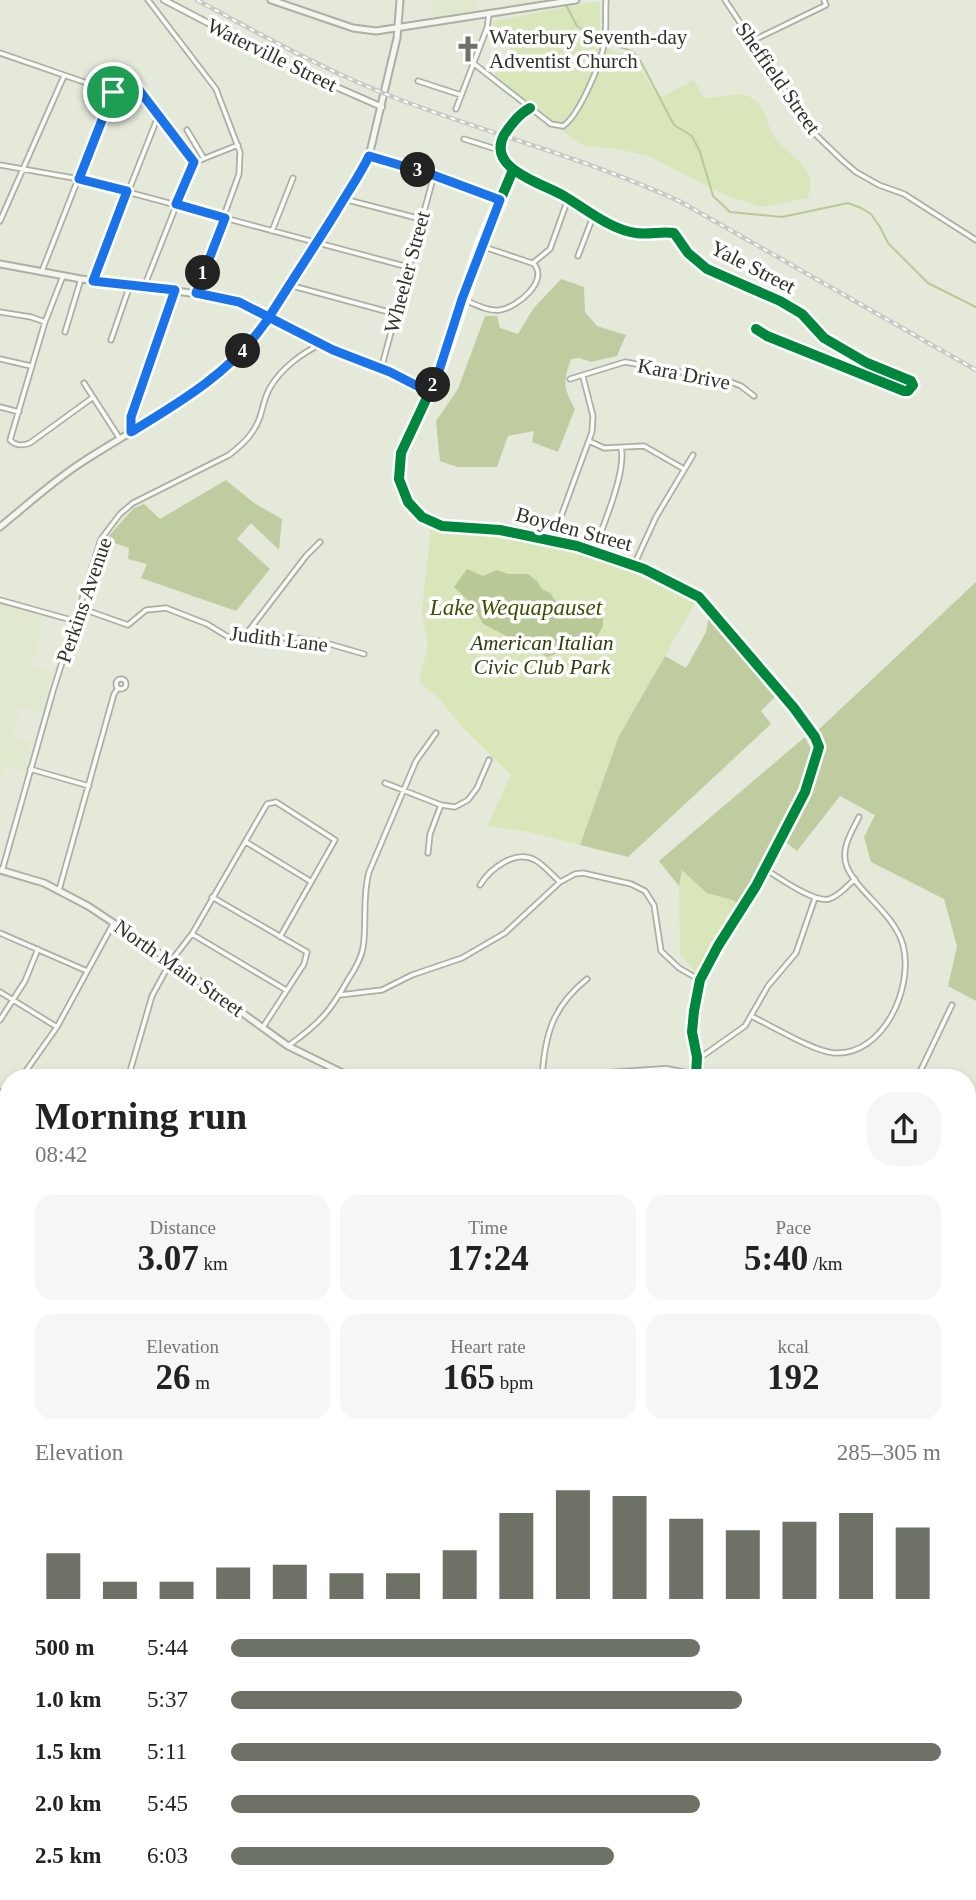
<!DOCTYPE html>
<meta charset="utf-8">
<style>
:root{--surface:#fff;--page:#f6f6f6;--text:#222;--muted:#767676;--accent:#6e7266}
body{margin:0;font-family:Georgia,serif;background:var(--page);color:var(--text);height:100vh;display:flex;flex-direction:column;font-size:26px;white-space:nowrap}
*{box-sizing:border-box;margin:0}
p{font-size:23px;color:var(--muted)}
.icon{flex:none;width:38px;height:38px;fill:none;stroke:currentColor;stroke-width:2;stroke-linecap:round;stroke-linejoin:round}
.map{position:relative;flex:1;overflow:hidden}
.details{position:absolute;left:0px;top:1069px;width:976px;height:831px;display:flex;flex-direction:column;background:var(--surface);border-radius:28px 28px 0 0;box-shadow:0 4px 10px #0003}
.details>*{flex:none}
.pin{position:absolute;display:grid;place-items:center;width:60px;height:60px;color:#fff;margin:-30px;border:4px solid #fff;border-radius:50%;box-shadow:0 2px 7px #0007}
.km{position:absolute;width:35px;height:35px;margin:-18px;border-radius:50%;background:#222;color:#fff;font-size:19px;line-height:35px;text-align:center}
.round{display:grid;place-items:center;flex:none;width:74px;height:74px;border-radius:28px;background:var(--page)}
.summary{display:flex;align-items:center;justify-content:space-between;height:119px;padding:0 35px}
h1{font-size:38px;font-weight:700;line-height:52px}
.metrics{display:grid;grid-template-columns:repeat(3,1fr);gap:10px;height:119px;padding:7px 35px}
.metrics div{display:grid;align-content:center;border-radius:18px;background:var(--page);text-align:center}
.metrics b{font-size:35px;font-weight:700}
.metrics small{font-size:19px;font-weight:400}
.metrics p{font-size:19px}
.chart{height:196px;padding:14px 35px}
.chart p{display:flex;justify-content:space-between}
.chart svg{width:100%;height:126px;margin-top:7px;stroke:var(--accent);stroke-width:6}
ul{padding:0 35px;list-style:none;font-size:23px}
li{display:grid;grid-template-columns:112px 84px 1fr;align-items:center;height:52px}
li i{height:18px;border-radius:9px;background:var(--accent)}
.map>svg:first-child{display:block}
.built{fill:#e0e9ce}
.green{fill:#d8e6b9}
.forest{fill:#bfcca0}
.water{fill:#b9c995}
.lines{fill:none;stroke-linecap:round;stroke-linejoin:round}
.stream{stroke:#b9c995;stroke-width:2}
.minor-casing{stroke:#acb0a3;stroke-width:7}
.tertiary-casing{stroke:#acb0a3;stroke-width:8}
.secondary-casing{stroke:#acb0a3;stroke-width:9}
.minor{stroke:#fbfcf9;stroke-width:3.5}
.tertiary{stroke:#fbfcf9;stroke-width:4.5}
.secondary{stroke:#f4f6f0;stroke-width:5}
.rail-casing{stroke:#c7c9c5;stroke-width:4.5}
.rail{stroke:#fff;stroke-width:2;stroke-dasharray:5;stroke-linecap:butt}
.cycleway-casing{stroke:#fff;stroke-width:15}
.cycleway{stroke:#00873e;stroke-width:10}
.route-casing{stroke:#fff;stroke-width:14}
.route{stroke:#1a73e8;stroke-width:9}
.labels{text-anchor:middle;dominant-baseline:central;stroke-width:7;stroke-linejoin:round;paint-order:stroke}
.poi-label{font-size:21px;fill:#2f3228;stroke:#fff;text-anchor:start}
.street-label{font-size:21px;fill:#2f3228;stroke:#fff}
.park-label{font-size:21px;font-style:italic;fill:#303c09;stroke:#fff}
.water-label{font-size:23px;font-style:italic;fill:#3e4f00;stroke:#fff}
</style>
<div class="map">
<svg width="976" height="1900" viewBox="0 0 976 1900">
<rect width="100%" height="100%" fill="#e4e9d9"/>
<!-- built -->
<path class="built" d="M431,0H476L477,11L433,18Z
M0,604L44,617L32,666L53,673L41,713L20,707L12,736L32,742L24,771L5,765L0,781Z
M968,1165L976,1166V1422L968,1424Z"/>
<!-- green -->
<path class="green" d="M600,1V45L632,58L659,98L694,80L703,97C719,101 737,89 752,98C766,106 766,123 773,135C782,149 799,157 807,172C812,181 810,189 808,198L760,207L725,195L648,156L618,149L585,146L574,140L495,75L511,49L487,37L494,21Z
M431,525L455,531L491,532L517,540L556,546L661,580L695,603L619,736L580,845L525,831L487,826L511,775L461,726L440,699L419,682L428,646L422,611Z
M682,869L707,892L733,900L737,904L696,973L680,954L679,886Z"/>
<!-- forest -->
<path class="forest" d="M561,279L584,287L585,312L597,326L626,335L617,356L591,362L579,358L571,359C563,383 563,387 575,409L558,452L532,442L534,431L508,436L497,467H457L440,461L436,421L458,389L485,316H497L500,328L518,334L533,309Z
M226,480L254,503L282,519L279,550L251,523L237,539L270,569L236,611L141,578L147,564L128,559L129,548L105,540L134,508L144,504L160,519Z
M976,582V1001L948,986L957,946L944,899L871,862L864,837L875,815L840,796L797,851L784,841L809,801L826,745L816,732Z
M709,615L777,695L761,711L771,724L628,857L580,845L619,736L665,656L686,668L706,632Z
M805,737L813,753C794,805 768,858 737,904L733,900L707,893L682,870L679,886L659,861Z
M0,1621C14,1640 13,1673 0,1692Z
M0,1709L9,1725V1825L0,1840Z"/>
<!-- water -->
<path class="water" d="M467,569L483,576L497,570L508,574H528L537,581L542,589L550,593L561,609C576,603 590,597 603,612V626L597,637L548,657L483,624L473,605L454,587Z
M503,1892H566L588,1900H498Z"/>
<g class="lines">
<!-- stream -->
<path class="stream" d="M565,3L577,26L598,40L632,51L641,62L674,125L692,136L700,152L713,196L730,212L782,217L848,203L861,208L871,214L880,227L888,243L928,283L976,307
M0,1175H9
M968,1507L975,1510L974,1513L976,1514"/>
<!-- minor casing -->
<g class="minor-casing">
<path id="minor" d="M148,0L216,89L240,152L239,174L196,293
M725,0L813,132L842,160L856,172L879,185L904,194L976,240
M752,41L826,5L824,0
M0,53L113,92
M473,63L551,124L563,126C579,116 601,63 604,44C607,30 605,15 606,0
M418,81L461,95
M530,108C519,114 511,124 504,135C486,169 542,183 564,196C586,209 611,230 636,233C649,235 661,231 674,233L688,253L707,269L780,301L802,314L824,338L867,363L911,381L913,385L908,391H904L767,336L756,329
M456,109L487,28L489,14
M187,130L203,157
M464,139L499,150
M369,156L434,175L500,200
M0,165L79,179L408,267
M344,199L421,219
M0,221L64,76
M272,231L293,178
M481,246L532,263
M578,256L594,214
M42,271L108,103L115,88L121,80L128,79L135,84L194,162
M63,276L45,322L10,440C16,446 22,446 30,443L92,398
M93,281L159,114
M289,285L396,314
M144,287L193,163L238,145
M462,299C473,303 488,312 500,310C518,307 550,280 533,263L550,249L568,199
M0,312L31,317L45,322
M65,332L81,279
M111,340L130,285
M0,359L31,366
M381,369L434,175
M854,371L860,359
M570,379L625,362L726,380L741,386L754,396
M84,383L120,439
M429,392L438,374L481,246L513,170
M0,407L19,412
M131,431V417L134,407L174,292
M589,441L604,448L644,446L684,469
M552,541L592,432L593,416L583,377
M594,551C602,528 627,471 621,448
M634,565L656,517L693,455
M0,600L75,621
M80,608L128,625L146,610L166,608L207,624L230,638H297L319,641L364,654
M244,637L306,556L320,542
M116 684a5 5 0 1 1 10 0a5 5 0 1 1-10 0Z
M30,769L89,786
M385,783L441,805L455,807L468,800L477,788L489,760
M246,842L310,881
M428,853L430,834L441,805
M765,869C778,877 814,903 829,899C839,896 847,886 855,879
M2,871L53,691L101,539L120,514L133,503L229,455C243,444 254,434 260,417C263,407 265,395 271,386C282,368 302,353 321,344
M480,885C490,869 515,849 535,860C544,865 552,875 560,882
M59,890L114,694L118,688
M212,897L307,952L304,964L263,1027
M0,933L87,971
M192,934L286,990
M0,992L57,1027
M340,995L382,990L412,975L462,958L505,933L560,882L575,874L583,873L631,884L645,891L654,905L661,951L679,968L700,980
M751,1016C772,1026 813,1051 834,1053C884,1056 914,987 903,945C894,913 859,894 847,867C840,849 851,833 859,817
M0,1020L25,981L38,949
M288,1046C320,1023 330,1012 349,978C355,969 361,959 363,948C367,923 362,897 369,872L416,761L436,733
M697,1057L704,1055L745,1026L768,986L796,953L815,898
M696,1075L706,1078
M542,1077C545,1035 552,1007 587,979
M21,1078L57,1027L113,924
M128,1078L152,996L171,961L192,934L267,804L276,802L335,840L280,937
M917,1078L952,1005
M0,1092L9,1099
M968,1101L976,1102
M0,1107L9,1094
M968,1161L976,1162
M0,1604L9,1621
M968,1664L976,1670
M158,1900L160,1892
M251,1900L253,1892"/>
</g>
<!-- tertiary casing -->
<g class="tertiary-casing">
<path id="tertiary" d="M164,0L300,71L382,107
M269,317L337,352L390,372L429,392C412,427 380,472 413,508C438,535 470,524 502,530C559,541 615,555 668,581C678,586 691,591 700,598C721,615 745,649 763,670C775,685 816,729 818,747C821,767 792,815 782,833C772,850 766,869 756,886C739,917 711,946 700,981C695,996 691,1017 692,1033C694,1047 698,1060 696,1075L666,1069L538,1078
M455,1900L488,1892"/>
</g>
<!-- secondary casing -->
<g class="secondary-casing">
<path id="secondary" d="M271,0L353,28L376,31L576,0
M0,264L81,279L222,297L236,301L269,317
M0,527C27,505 54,480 84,461C144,422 211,392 256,335L369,156L397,38L400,0
M0,870L44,883L88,906L171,961L288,1046L353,1078
M880,1892L882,1900"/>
</g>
<!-- minor -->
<use href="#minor" class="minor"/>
<!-- tertiary -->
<use href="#tertiary" class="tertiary"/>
<!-- secondary -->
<use href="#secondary" class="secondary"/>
<!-- rail casing -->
<g class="rail-casing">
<path id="rail" d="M197,0C265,37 333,75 406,102C497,136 593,161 681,202L976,370"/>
</g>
<!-- rail -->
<use href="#rail" class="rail"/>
<!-- cycleway casing -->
<g class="cycleway-casing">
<path id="cycleway" d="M530,108C519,114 511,124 504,135C486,169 542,183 564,196C586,209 611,230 636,233C649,235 661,231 674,233L688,253L707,269L780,301L802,314L824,338L867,363L911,381L913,385L908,391H904L767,336L756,329
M513,170L481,246L438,374L401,453L399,479L408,502L422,517L442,526L500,530L577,546L644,569L699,597L794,708L815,737L819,747L805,792L756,886L718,946L700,980L694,1011L692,1032L697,1057L696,1075"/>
</g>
<!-- cycleway -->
<use href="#cycleway" class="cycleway"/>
</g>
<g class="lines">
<!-- route casing -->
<g class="route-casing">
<path id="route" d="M113,92L123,79L133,82L194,162L176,204L225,218L196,293L239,302L333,350L390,372L429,392L438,374L462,299L500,200L433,175L369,156C360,175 347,193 336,212C313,249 289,285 266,322L265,323C231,372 182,401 131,432V417L175,290L93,281L127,191L79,179L113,92"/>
</g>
<!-- route -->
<use href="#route" class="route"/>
</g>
<!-- icons -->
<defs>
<g id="church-bare" transform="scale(2.1)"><path d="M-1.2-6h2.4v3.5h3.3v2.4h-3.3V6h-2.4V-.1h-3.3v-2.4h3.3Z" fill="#6e7266" stroke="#fff" stroke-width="2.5" paint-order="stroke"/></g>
</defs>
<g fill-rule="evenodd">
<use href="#church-bare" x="468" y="49"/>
</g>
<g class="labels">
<!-- poi labels -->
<g class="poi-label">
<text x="489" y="37">Waterbury Seventh-day<tspan x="489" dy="24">Adventist Church</tspan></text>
</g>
<!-- street labels -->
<g class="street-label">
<text transform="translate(272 55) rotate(26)">Waterville Street</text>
<text transform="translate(778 78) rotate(55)">Sheffield Street</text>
<text transform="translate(753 267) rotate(27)">Yale Street</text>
<text transform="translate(407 272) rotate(-75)">Wheeler Street</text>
<text transform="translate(684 374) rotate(11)">Kara Drive</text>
<text transform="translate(574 529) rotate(15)">Boyden Street</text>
<text transform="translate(84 600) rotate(-71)">Perkins Avenue</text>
<text transform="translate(279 639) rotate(7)">Judith Lane</text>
<text transform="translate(179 968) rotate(35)">North Main Street</text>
</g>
<!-- park labels -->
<g class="park-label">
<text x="542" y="643">American Italian<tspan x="542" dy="24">Civic Club Park</tspan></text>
</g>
<!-- water labels -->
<g class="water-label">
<text x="516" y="607">Lake Wequapauset</text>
</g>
</g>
</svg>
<div class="pin" style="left:113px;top:92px;background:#1e9e55"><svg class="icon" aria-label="arrive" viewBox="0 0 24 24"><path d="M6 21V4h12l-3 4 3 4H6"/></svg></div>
<b class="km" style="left:203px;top:273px">1</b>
<b class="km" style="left:433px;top:385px">2</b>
<b class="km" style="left:418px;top:170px">3</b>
<b class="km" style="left:243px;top:351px">4</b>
<section class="details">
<div class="summary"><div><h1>Morning run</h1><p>08:42</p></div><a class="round"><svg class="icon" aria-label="share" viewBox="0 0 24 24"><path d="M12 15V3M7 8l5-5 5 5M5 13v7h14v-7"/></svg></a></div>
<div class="metrics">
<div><p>Distance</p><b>3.07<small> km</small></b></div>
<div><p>Time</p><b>17:24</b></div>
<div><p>Pace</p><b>5:40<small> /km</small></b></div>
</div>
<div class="metrics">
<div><p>Elevation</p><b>26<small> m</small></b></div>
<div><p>Heart rate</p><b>165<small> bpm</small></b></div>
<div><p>kcal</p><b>192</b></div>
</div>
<div class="chart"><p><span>Elevation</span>285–305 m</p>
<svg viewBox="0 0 160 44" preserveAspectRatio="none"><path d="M5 44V28M15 44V38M25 44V38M35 44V33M45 44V32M55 44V35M65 44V35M75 44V27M85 44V14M95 44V6M105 44V8M115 44V16M125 44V20M135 44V17M145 44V14M155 44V19"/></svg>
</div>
<ul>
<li><b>500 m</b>5:44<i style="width:66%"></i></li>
<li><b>1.0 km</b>5:37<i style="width:72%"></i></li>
<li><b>1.5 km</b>5:11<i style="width:100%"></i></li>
<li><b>2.0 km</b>5:45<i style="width:66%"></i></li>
<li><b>2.5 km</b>6:03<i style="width:54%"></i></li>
</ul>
</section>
</div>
